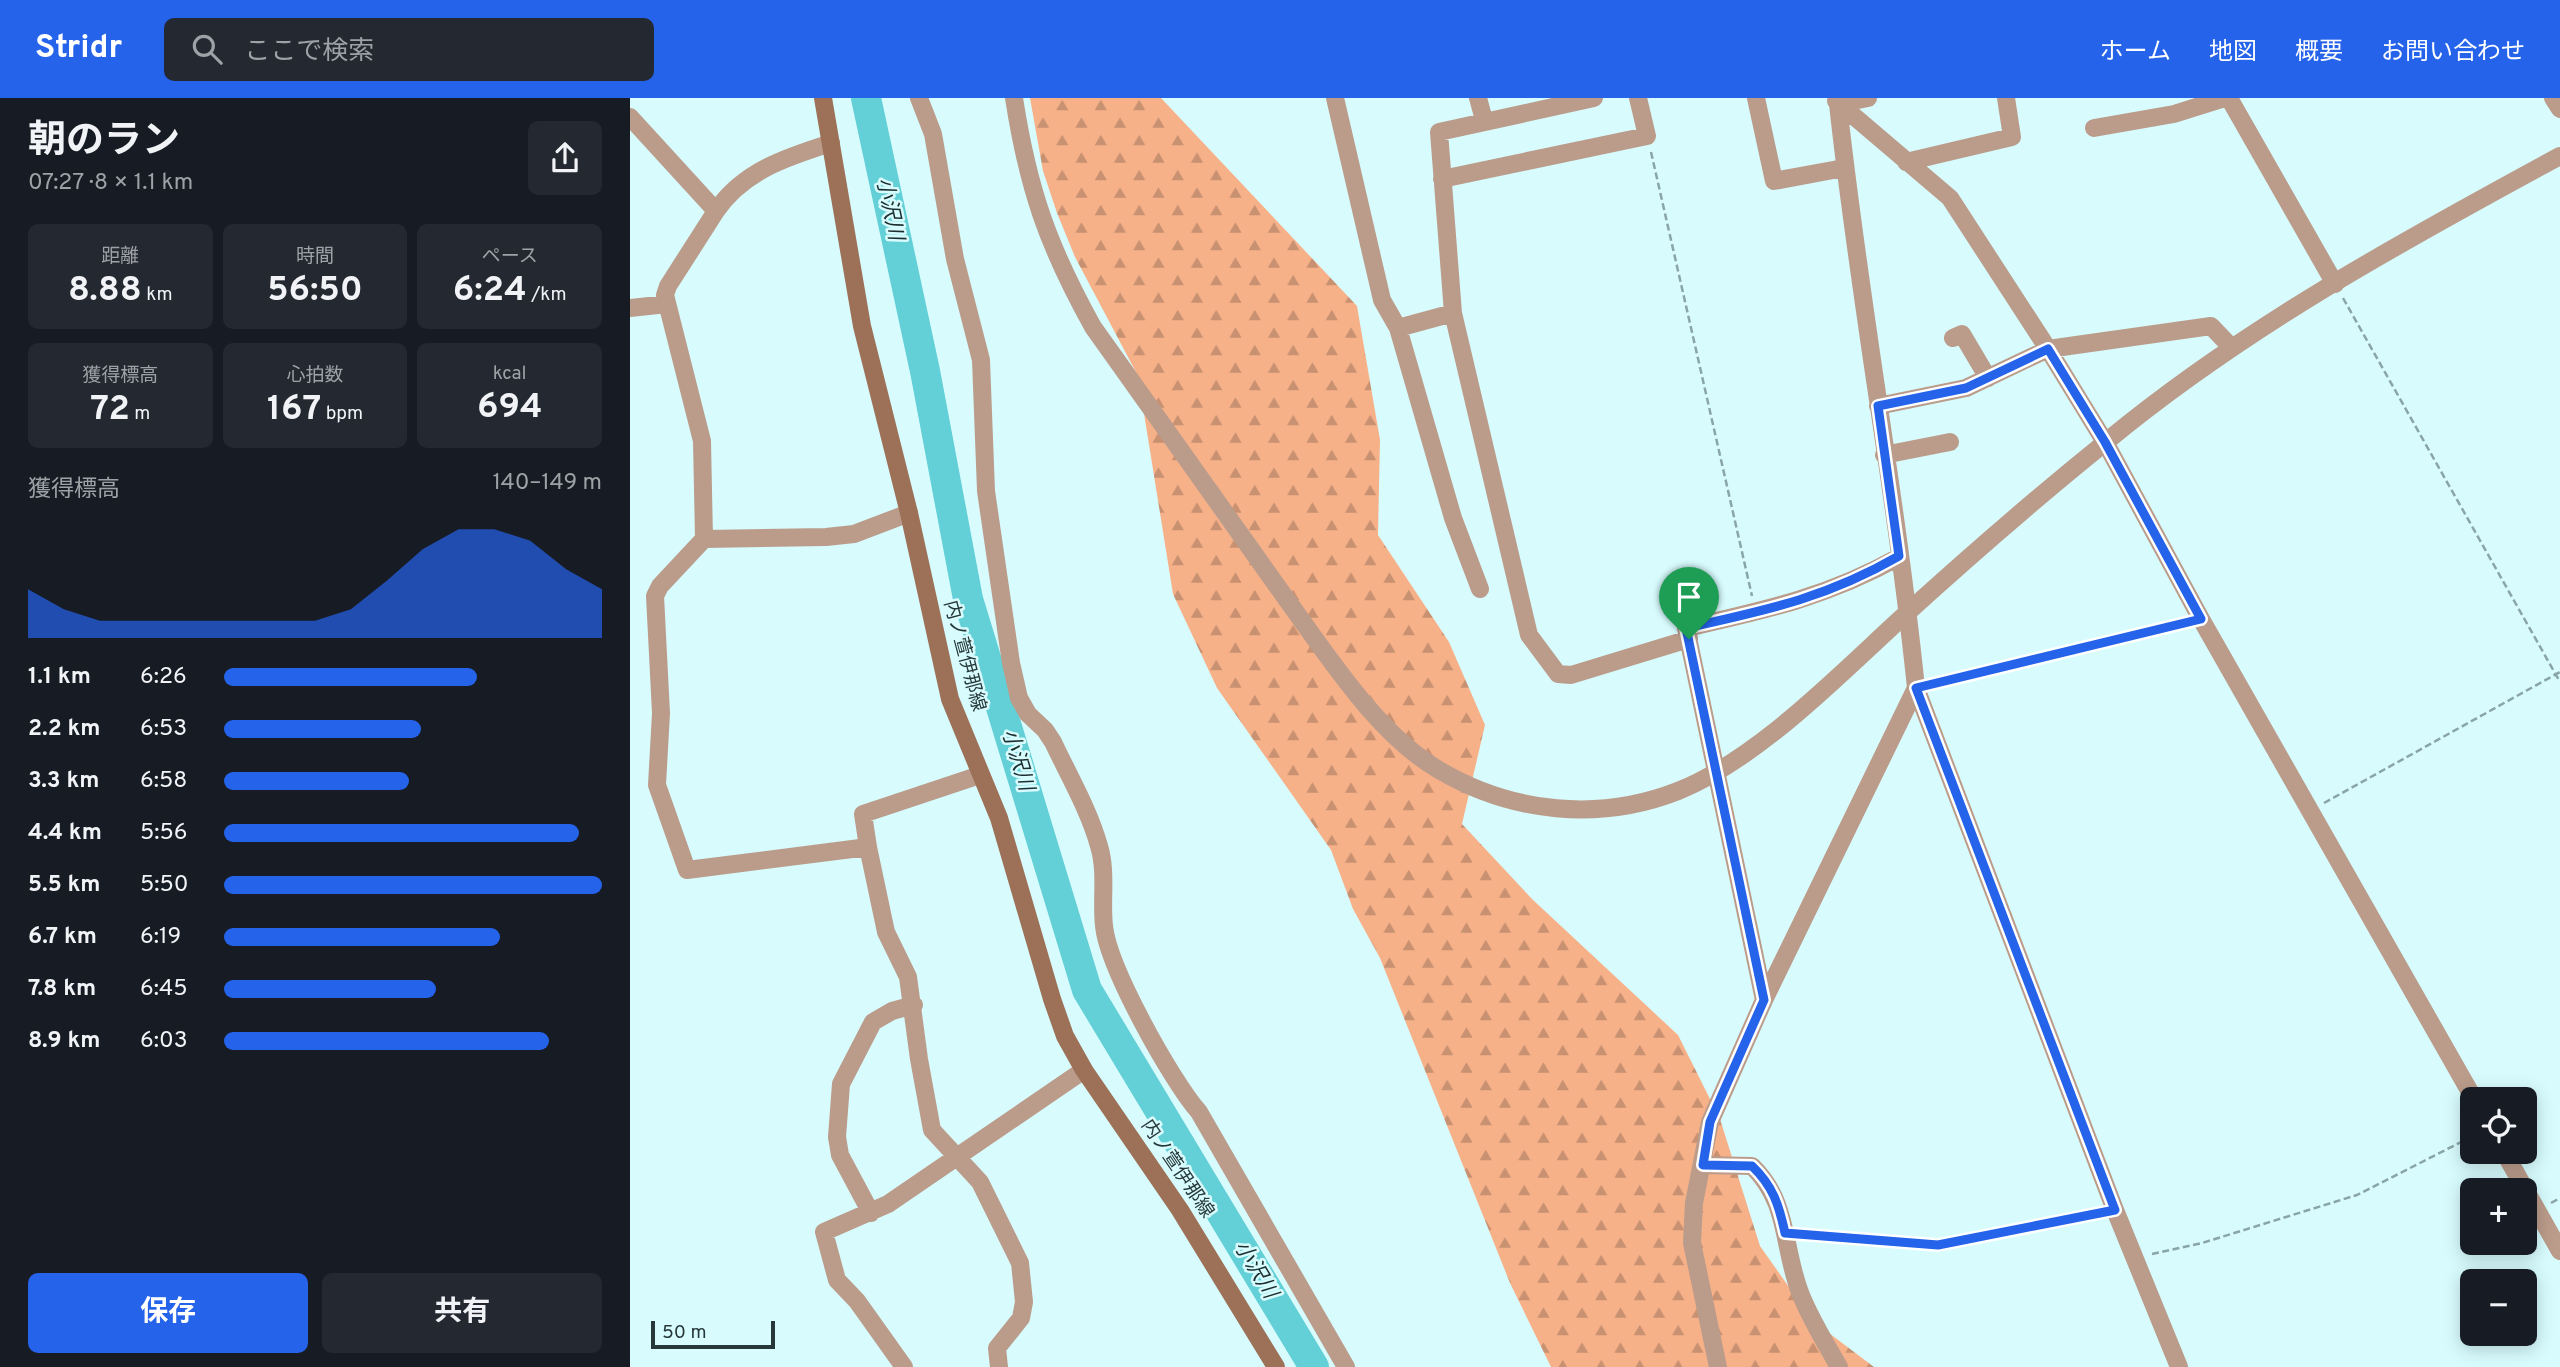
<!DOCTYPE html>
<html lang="ja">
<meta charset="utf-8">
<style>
:root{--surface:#171b24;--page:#242831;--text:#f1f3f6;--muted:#9ea1a6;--accent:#2563eb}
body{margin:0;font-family:Overpass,"Noto Sans JP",sans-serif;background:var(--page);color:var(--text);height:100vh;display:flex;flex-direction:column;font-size:26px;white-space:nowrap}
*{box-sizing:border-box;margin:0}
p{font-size:23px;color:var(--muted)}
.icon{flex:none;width:38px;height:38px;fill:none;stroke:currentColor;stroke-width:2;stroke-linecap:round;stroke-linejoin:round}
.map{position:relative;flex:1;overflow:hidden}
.drawer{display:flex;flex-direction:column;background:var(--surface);width:630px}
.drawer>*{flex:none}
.buttons{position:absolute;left:1830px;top:989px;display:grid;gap:14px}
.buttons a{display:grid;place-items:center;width:77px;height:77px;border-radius:10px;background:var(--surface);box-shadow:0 4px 18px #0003;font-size:35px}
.scale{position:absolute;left:21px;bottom:18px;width:124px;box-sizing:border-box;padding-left:7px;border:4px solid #27383a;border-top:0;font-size:19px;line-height:24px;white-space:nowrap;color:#27383a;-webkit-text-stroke:5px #d8fcfe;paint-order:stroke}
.pin{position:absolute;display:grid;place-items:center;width:60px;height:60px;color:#fff;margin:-72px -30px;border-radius:50% 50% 50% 0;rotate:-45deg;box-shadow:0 0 7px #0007}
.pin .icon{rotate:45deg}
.round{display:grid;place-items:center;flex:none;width:74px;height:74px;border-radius:10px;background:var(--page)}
.overview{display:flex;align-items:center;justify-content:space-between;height:119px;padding:0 28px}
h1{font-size:38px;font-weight:700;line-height:52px}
.metrics{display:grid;grid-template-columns:repeat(3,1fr);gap:10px;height:119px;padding:7px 28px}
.metrics div{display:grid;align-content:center;border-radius:10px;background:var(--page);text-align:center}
.metrics b{font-size:35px;font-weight:700}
.metrics small{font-size:19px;font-weight:400}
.metrics p{font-size:19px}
.chart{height:196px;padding:14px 28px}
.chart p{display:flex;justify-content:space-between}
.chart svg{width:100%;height:126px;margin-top:7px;fill:var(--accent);opacity:.7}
.action{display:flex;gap:14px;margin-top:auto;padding:14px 28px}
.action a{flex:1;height:80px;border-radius:10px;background:var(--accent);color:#fff;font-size:28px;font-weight:700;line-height:80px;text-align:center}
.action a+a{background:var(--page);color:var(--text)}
ul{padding:0 28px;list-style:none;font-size:23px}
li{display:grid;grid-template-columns:112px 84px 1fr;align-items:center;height:52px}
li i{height:18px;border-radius:9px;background:var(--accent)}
header{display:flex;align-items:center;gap:42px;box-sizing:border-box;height:98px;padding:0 35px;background:var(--accent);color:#fff}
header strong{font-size:33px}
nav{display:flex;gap:38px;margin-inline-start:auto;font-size:24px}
.search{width:490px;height:63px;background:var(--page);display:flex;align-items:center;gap:18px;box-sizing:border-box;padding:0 24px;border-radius:10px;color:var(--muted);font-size:26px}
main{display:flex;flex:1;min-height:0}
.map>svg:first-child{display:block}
.forest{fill:url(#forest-firs)}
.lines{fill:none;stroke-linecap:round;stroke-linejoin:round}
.river{stroke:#63cfd6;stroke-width:30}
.path{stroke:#8aa5a7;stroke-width:2.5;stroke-dasharray:7 3.5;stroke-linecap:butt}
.minor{stroke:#bb9c8b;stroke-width:18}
.tertiary{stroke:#bb9c8b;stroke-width:18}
.secondary{stroke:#9d7158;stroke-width:18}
.route-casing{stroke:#fff;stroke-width:14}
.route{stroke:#2563eb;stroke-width:9}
.labels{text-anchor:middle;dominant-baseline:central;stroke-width:5;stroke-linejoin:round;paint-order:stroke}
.street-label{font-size:19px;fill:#27383a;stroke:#d8fcfe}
.water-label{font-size:21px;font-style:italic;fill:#1b2e30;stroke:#d8fcfe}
</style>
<header>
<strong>Stridr</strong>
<div class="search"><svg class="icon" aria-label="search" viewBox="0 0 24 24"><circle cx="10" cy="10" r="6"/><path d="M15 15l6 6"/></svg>ここで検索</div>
<nav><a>ホーム</a><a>地図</a><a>概要</a><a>お問い合わせ</a></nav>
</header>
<main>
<section class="drawer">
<div class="overview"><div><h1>朝のラン</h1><p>07:27 · 8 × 1.1 km</p></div><a class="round"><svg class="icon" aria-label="share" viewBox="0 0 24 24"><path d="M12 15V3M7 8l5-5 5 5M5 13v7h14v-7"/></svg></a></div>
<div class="metrics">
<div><p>距離</p><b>8.88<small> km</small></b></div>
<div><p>時間</p><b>56:50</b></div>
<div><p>ペース</p><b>6:24<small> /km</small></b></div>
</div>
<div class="metrics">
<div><p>獲得標高</p><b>72<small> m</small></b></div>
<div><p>心拍数</p><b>167<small> bpm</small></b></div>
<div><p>kcal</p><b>694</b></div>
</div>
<div class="chart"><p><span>獲得標高</span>140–149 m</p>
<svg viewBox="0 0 160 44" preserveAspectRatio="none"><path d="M0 44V27L10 34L20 38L30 38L40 38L50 38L60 38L70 38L80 38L90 34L100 24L110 13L120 6L130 6L140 10L150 20L160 27V44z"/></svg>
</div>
<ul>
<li><b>1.1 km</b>6:26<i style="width:67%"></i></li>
<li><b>2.2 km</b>6:53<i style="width:52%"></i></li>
<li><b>3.3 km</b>6:58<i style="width:49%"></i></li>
<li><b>4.4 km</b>5:56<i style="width:94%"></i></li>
<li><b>5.5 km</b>5:50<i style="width:100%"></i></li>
<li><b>6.7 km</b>6:19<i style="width:73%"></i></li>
<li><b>7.8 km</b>6:45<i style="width:56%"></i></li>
<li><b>8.9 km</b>6:03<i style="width:86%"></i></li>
</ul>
<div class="action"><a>保存</a><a>共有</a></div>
</section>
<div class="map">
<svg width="1930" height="1269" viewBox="0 0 1930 1269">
<defs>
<pattern id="forest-firs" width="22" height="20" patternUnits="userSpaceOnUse" patternTransform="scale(1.75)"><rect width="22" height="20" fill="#f7b189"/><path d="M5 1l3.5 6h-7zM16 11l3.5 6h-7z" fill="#c89171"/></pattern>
</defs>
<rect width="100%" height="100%" fill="#d8fcfe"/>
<!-- forest -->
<path class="forest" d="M400,0H531L727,208L750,342L748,437L819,544L855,627L832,726L902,801L1048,937L1090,1021L1130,1148L1183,1223L1244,1269H921L880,1185L750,860L723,811L701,752L587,590L543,496L508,278L445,159L427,115L413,73Z"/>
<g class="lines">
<!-- river -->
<path class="river" d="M236,0L295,273L338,501L457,892L684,1269"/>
<!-- path -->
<path class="path" d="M1021,54L1122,498
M1713,200L1930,584
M1302,586L1554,525
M1694,705L1930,574
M1921,1105L1930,1100
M1172,1136L1308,1147L1470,1115
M1522,1156L1572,1145L1727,1097L1843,1038"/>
<!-- minor -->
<path class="minor" d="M289,0L303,36L325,161L351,262L356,393L381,565L389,600L398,616L415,632L423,644C439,678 459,712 469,748C477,774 471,802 474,828C478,869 541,982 569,1014L716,1269
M705,0L752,202L768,230L823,215
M848,0L854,22
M964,0L809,34L823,215L899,537L928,576L941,577L1059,541
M1126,0L1144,83L1214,70
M1599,0L1705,186
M1923,0L1930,11
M1206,3L1320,100L1418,251L1475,344L1571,521L1844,1001
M1208,6C1229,201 1266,395 1286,590L1485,1112L1549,1269
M1208,6L1238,0
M0,19L86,113L38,188L35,197L72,343L74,441
M1464,30L1544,16L1595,0
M1276,64L1382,39L1376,0
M812,81L1017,38L1008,0
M86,113C113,73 157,59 201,45
M0,210L37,206
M768,230L823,420L850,491
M1323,240L1332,236L1358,280
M1248,308L1336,290L1418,251L1581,228L1601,249
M1254,357L1320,344
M279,415L224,436L196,439L74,441L30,488L25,498L31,615L27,687L57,772L238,749L256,834L278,879L289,961L302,1032L350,1084L390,1165L394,1204L391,1220L367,1250L369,1269
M238,749L233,716L350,677
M1134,902L1056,530C1135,512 1197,499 1269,459
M1874,1054L1930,1153
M1073,1067L1122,1068C1160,1105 1152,1150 1171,1197C1181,1222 1196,1246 1209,1269
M241,1115L210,1057L207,1039L211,986L243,924L262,913L284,907
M274,1269L227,1203L207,1182L194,1134L258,1106L454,972
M1088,1269L1062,1145L1064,1105L1080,1024L1134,902L1286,590"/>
<!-- tertiary -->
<path class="tertiary" d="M384,0C398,91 418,148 463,229C528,320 592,412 657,502C699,559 747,636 809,672C882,715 969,724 1048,693C1126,662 1205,581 1267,524C1335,462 1405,401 1477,343C1615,229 1773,143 1930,58"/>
<!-- secondary -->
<path class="secondary" d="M193,0L232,228L279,415L320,601L369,720L422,901L435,938L454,972L550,1112L646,1269"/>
</g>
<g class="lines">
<!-- route casing -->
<g class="route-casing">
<path id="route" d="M1418,251L1475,344L1571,521L1286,590L1485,1112L1308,1147L1155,1135C1149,1107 1143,1088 1122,1068L1073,1067L1080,1024L1134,902L1056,530C1137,512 1196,500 1269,458L1248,308L1336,290Z"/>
</g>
<!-- route -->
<use href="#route" class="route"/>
</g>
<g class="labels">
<!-- street labels -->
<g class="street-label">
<text transform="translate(334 558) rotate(75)">内ノ萱伊那線</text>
<text transform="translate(547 1071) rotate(56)">内ノ萱伊那線</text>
</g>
<!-- water labels -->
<g class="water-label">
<text transform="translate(259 111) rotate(78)">小沢川</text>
<text transform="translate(387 662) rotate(73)">小沢川</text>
<text transform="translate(625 1172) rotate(59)">小沢川</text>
</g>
</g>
</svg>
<div class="buttons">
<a><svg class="icon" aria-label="locate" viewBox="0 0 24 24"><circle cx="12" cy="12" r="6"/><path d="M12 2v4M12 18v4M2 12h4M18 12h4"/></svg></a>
<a>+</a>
<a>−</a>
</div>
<div class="scale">50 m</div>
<div class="pin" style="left:1059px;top:541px;background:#1e9e55"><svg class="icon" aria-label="arrive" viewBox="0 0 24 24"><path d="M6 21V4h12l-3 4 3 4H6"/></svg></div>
</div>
</main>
